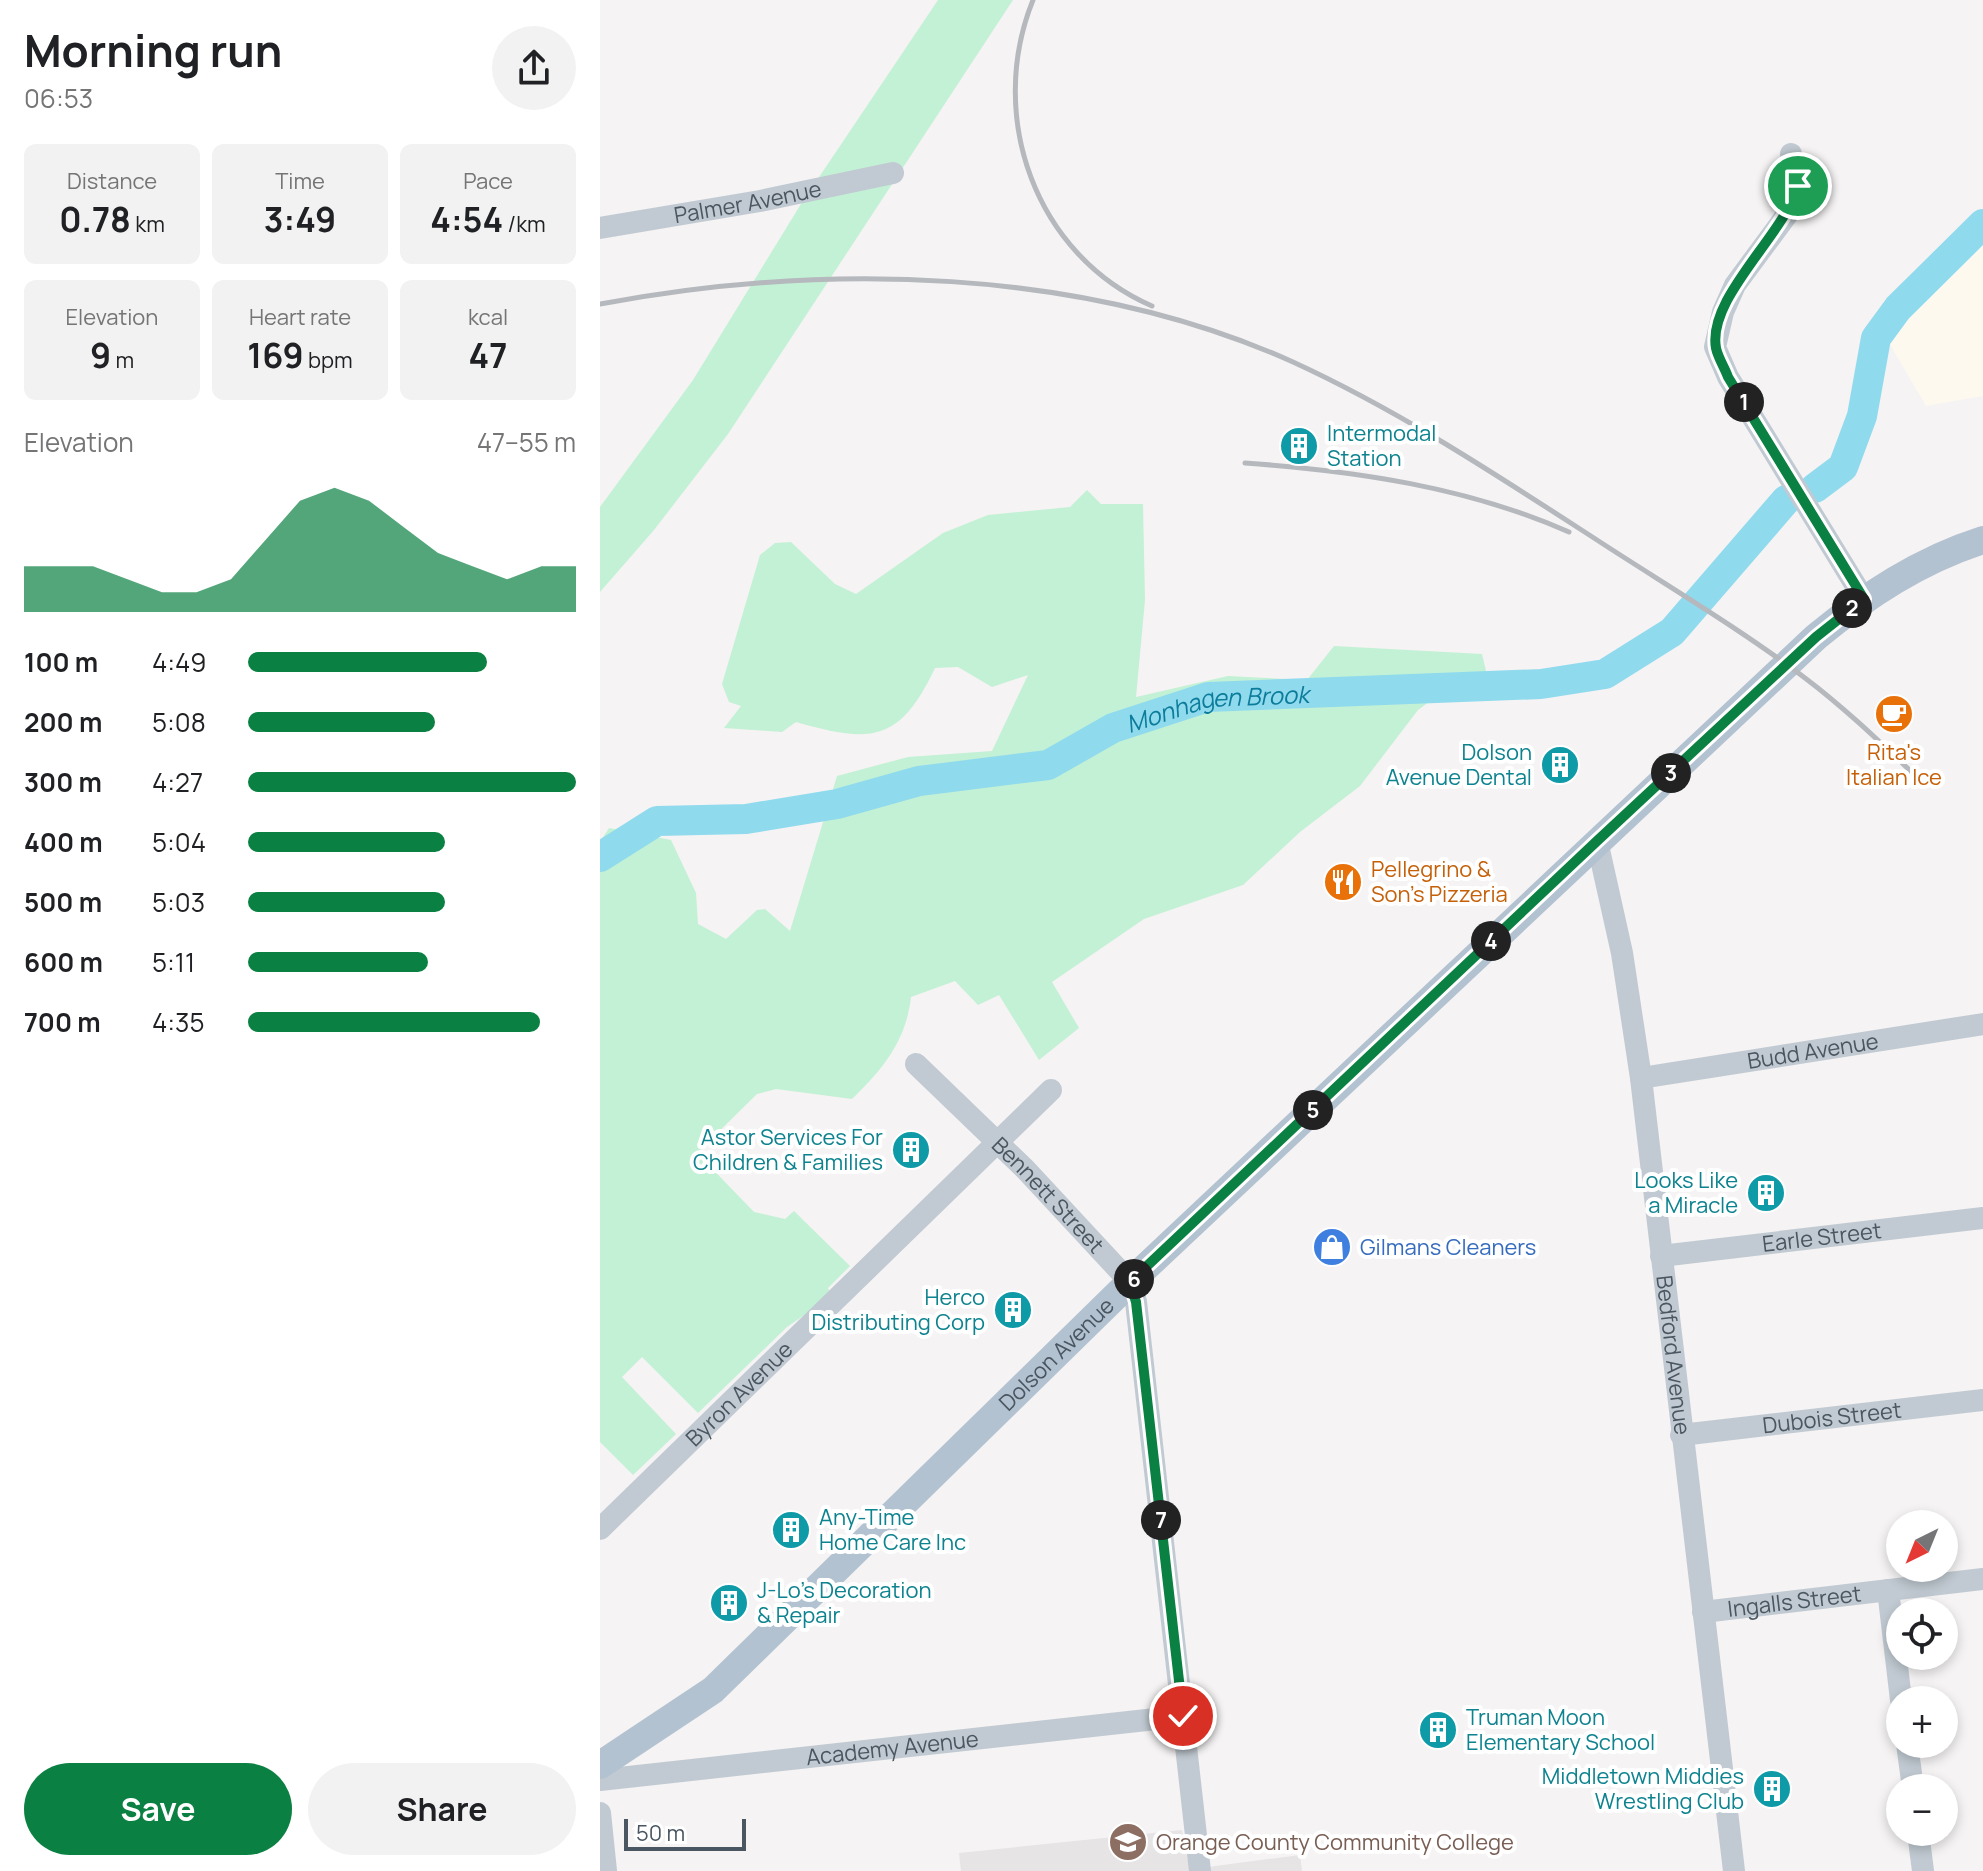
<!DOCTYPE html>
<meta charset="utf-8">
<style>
:root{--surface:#fff;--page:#f2f2f2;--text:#202124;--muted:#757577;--accent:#0b8043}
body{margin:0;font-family:Manrope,sans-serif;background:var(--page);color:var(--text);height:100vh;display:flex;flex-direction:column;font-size:30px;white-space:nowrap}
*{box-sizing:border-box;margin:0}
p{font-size:26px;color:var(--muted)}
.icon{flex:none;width:44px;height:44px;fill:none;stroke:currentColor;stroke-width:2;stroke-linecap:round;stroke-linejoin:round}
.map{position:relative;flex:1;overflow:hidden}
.panel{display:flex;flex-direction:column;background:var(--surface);width:600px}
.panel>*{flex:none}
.needle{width:52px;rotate:223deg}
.controls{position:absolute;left:1286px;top:1510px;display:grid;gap:16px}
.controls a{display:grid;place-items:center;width:72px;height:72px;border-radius:50%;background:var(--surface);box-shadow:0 4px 12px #0003;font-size:40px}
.scale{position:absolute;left:24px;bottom:20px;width:122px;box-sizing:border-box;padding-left:8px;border:4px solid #4a5661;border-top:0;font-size:22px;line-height:28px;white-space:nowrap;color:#4a5661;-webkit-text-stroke:6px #fff;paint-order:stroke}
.pin{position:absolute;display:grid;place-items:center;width:68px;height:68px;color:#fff;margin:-34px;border:4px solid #fff;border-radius:50%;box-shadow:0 2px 8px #0007}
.km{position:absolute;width:40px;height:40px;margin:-20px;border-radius:50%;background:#222;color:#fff;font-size:22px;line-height:40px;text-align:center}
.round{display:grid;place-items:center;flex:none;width:84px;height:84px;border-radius:42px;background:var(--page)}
.overview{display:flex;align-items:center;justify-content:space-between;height:136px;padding:0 24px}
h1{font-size:44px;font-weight:700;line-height:60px}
.figures{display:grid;grid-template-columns:repeat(3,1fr);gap:12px;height:136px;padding:8px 24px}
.figures div{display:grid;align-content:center;border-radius:12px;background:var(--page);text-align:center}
.figures b{font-size:34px;font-weight:700}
.figures small{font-size:22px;font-weight:400}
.figures p{font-size:22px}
.chart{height:224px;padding:16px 24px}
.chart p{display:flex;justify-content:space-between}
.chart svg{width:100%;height:144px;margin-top:8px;fill:var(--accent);opacity:.7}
.button{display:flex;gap:16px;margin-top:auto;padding:16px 24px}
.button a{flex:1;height:92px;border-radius:48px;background:var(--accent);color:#fff;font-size:32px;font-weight:700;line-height:92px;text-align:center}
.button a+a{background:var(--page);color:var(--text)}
ul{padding:0 24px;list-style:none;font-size:26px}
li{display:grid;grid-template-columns:128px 96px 1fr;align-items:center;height:60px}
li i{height:20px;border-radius:10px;background:var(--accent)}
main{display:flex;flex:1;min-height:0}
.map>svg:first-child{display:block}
.commercial{fill:#fdf9ef}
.education{fill:#e6e4e5}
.green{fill:#c3f1d5}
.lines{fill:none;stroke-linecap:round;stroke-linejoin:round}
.river{stroke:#90daee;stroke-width:30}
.minor{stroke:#c1cad2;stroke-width:22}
.major{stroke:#b3c2d1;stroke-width:28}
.rail{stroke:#b5b8bd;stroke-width:5}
.route-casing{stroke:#fff;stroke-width:16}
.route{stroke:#0b8043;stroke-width:10}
.labels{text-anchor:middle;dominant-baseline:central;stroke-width:8;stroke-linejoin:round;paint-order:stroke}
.street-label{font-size:22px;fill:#4a5661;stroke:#fff}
.culture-label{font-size:22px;fill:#0d838f;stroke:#fff;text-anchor:end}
.food-label{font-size:22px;fill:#c56008;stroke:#fff}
.shop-label{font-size:22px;fill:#366cbe;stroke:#fff;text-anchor:start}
.education-label{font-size:22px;fill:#785e54;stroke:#fff;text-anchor:start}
.water-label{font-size:24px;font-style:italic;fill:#0c7c9b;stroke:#fff}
</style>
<main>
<section class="panel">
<div class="overview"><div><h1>Morning run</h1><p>06:53</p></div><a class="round"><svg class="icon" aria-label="share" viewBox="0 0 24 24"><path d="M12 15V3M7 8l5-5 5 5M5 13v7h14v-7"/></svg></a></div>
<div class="figures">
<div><p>Distance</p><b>0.78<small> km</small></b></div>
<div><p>Time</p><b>3:49</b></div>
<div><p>Pace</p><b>4:54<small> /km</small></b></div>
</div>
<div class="figures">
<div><p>Elevation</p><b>9<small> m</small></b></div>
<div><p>Heart rate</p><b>169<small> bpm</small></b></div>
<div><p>kcal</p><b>47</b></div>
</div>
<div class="chart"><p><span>Elevation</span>47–55 m</p>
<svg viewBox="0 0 160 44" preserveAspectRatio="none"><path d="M0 44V30L10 30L20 30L30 34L40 38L50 38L60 34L70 22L80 10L90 6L100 10L110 18L120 26L130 30L140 34L150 30L160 30V44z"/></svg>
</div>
<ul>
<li><b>100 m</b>4:49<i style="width:73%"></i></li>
<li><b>200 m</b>5:08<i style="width:57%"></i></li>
<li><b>300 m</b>4:27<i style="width:100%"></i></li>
<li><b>400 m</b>5:04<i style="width:60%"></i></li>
<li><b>500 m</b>5:03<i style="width:60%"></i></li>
<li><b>600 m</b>5:11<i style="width:55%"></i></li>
<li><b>700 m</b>4:35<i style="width:89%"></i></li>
</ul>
<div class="button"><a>Save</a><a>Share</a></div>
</section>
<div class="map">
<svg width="1383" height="1871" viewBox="0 0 1383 1871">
<rect width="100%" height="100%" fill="#f5f3f3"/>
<!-- commercial -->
<path class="commercial" d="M1383,233V396L1326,406L1286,338L1307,307Z"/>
<!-- education -->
<path class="education" d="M582,1830L590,1871H361L359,1853Z
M700,1855L702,1871H592L615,1866Z"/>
<!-- green -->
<path class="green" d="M338,0H413L128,434L54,530L0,592V507L93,380L201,204Z
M487,490L501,504H543L545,600L536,697L628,676L707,680L734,646L882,654L887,675L880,680L853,684L818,710L760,786L700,832L643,885L544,919L452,982L479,1028L439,1060L399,995L378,1005L355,981L311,997C306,1041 283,1069 252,1099L176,1089L157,1094L97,1153L154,1212L185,1219L194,1211L250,1266L228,1288L232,1296L187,1327L98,1413L42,1357L22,1377L76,1434L33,1475L0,1442V842L9,828L71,840L96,893L98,924L126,939L157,910L165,909L190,931L237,776L308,757L392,751L428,675L392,687L358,667L335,668C299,744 270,743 196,722L182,732L124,728L141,706L129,702L122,684L160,555L175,543L191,542L235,584L256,594L343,533L388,515L470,507Z"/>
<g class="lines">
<!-- river -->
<g class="river">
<path d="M1215,488L1243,467L1262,416L1276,338L1298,308L1383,224"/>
<path id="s1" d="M0,857L57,821L146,819L237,804L319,781L448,765L513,728L608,697L941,684L1005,674L1072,632L1186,500"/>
</g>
<!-- minor -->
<g class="minor">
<path d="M1191,154L1198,186L1192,208L1135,285L1123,312L1115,347L1128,377L1264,599"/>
<path id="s2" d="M0,228L160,201L293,173"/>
<path id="s3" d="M997,841L1022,953L1041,1078L1134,1871"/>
<path id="s4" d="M316,1064L426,1170L530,1282L536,1302L600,1871"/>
<path id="s5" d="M1041,1078L1383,1024"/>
<path id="s6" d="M1061,1256L1383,1218"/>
<path id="s7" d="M1081,1435L1383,1400"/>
<path id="s8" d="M0,1529L451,1090"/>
<path d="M1288,1590L1301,1700"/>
<path id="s9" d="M1103,1612L1383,1579"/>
<path d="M1307,1744L1313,1788"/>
<path id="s10" d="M0,1780L583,1716"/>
<path d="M0,1813L6,1871"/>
<path d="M1318,1832L1323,1871"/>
</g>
<!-- major -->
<path class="major" id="s11" d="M0,1765L113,1690L530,1282L1216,637C1267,595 1320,560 1383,540"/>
<!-- rail -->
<path class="rail" d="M433,0C386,116 435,255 552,306
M0,304C224,262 482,267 693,362C800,411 898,476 997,540C1066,585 1139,628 1205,678C1246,709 1283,745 1320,780
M645,463C756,471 867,487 969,532"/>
</g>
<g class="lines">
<!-- route casing -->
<g class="route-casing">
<path id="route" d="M583,1716L536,1302L530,1282L997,841L1216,637L1264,599L1128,377C1125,368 1118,358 1116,348C1107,298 1184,235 1198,186"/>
</g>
<!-- route -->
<use href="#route" class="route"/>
</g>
<!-- icons -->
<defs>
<g id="building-disc" transform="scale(2)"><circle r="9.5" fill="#0f9aa8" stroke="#fff"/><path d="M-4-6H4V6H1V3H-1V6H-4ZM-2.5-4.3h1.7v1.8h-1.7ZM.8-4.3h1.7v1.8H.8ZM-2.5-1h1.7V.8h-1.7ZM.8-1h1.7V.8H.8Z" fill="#fff"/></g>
<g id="cafe-disc" transform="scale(2)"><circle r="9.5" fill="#e8710a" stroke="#fff"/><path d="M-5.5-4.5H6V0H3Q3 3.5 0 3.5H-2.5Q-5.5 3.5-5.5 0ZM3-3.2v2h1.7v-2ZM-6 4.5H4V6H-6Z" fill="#fff"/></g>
<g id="restaurant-disc" transform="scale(2)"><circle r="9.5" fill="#e8710a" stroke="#fff"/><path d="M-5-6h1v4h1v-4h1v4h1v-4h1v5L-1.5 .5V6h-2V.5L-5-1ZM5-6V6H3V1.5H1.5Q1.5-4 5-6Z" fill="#fff"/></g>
<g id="shop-disc" transform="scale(2)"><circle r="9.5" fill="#3f7fe0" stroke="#fff"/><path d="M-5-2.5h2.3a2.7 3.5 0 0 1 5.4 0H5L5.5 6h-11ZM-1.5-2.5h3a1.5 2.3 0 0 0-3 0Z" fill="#fff"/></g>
<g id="university-disc" transform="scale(2)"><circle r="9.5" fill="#8d6e63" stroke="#fff"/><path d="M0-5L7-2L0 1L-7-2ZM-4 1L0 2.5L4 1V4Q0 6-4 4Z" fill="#fff"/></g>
</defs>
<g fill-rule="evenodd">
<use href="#building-disc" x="699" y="446"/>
<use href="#cafe-disc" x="1294" y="714"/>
<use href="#building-disc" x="960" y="765"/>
<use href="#restaurant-disc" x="743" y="882"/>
<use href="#building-disc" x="311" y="1150"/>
<use href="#building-disc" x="1166" y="1193"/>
<use href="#shop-disc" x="732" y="1247"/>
<use href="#building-disc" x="413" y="1310"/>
<use href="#building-disc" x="191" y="1530"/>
<use href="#building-disc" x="129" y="1603"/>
<use href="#building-disc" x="838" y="1730"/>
<use href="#building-disc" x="1172" y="1789"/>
<use href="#university-disc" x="528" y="1842"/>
</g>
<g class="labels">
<!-- street labels -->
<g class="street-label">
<text stroke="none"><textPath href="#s2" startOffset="150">Palmer Avenue</textPath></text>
<text stroke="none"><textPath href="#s5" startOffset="174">Budd Avenue</textPath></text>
<text stroke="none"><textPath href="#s4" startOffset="186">Bennett Street</textPath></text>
<text stroke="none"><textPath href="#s6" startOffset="162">Earle Street</textPath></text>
<text stroke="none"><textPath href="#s11" startOffset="616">Dolson Avenue</textPath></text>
<text stroke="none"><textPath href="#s3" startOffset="520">Bedford Avenue</textPath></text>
<text stroke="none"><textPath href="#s8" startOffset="194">Byron Avenue</textPath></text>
<text stroke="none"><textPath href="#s7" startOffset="152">Dubois Street</textPath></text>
<text stroke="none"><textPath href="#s9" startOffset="92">Ingalls Street</textPath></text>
<text stroke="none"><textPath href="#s10" startOffset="294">Academy Avenue</textPath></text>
</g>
<!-- culture labels -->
<g class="culture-label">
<text x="727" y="433" text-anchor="start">Intermodal<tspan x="727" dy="25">Station</tspan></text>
<text x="932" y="752">Dolson<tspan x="932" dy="25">Avenue Dental</tspan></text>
<text x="283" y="1137">Astor Services For<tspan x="283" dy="25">Children &amp; Families</tspan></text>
<text x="1138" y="1180">Looks Like<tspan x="1138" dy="25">a Miracle</tspan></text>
<text x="385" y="1297">Herco<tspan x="385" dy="25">Distributing Corp</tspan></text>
<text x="219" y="1517" text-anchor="start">Any-Time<tspan x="219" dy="25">Home Care Inc</tspan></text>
<text x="157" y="1590" text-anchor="start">J-Lo’s Decoration<tspan x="157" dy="25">&amp; Repair</tspan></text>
<text x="866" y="1717" text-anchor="start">Truman Moon<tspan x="866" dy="25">Elementary School</tspan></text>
<text x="1144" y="1776">Middletown Middies<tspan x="1144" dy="25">Wrestling Club</tspan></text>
</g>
<!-- food labels -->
<g class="food-label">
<text x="1294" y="752">Rita's<tspan x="1294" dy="25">Italian Ice</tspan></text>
<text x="771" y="869" text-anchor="start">Pellegrino &amp;<tspan x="771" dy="25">Son's Pizzeria</tspan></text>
</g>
<!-- shop labels -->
<g class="shop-label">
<text x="760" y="1247">Gilmans Cleaners</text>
</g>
<!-- education labels -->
<g class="education-label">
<text x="556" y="1842">Orange County Community College</text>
</g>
<!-- water labels -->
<g class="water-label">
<text stroke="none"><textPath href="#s1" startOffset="646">Monhagen Brook</textPath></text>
</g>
</g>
</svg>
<div class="controls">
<a><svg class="needle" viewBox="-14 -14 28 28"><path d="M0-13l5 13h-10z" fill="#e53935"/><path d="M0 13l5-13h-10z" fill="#757577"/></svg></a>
<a><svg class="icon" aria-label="locate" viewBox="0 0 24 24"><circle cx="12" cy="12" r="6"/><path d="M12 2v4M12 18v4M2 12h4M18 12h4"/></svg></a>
<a>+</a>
<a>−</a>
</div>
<div class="scale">50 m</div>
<div class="pin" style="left:1198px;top:186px;background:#1e9e55"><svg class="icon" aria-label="arrive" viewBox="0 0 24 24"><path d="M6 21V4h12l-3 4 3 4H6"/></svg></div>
<div class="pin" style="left:583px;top:1716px;background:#d93025"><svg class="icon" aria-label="check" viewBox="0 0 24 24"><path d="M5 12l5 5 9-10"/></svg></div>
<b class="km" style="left:1144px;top:402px">1</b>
<b class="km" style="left:1252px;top:608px">2</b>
<b class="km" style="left:1071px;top:773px">3</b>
<b class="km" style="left:891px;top:941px">4</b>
<b class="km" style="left:713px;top:1110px">5</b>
<b class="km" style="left:534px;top:1279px">6</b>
<b class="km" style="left:561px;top:1520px">7</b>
</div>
</main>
